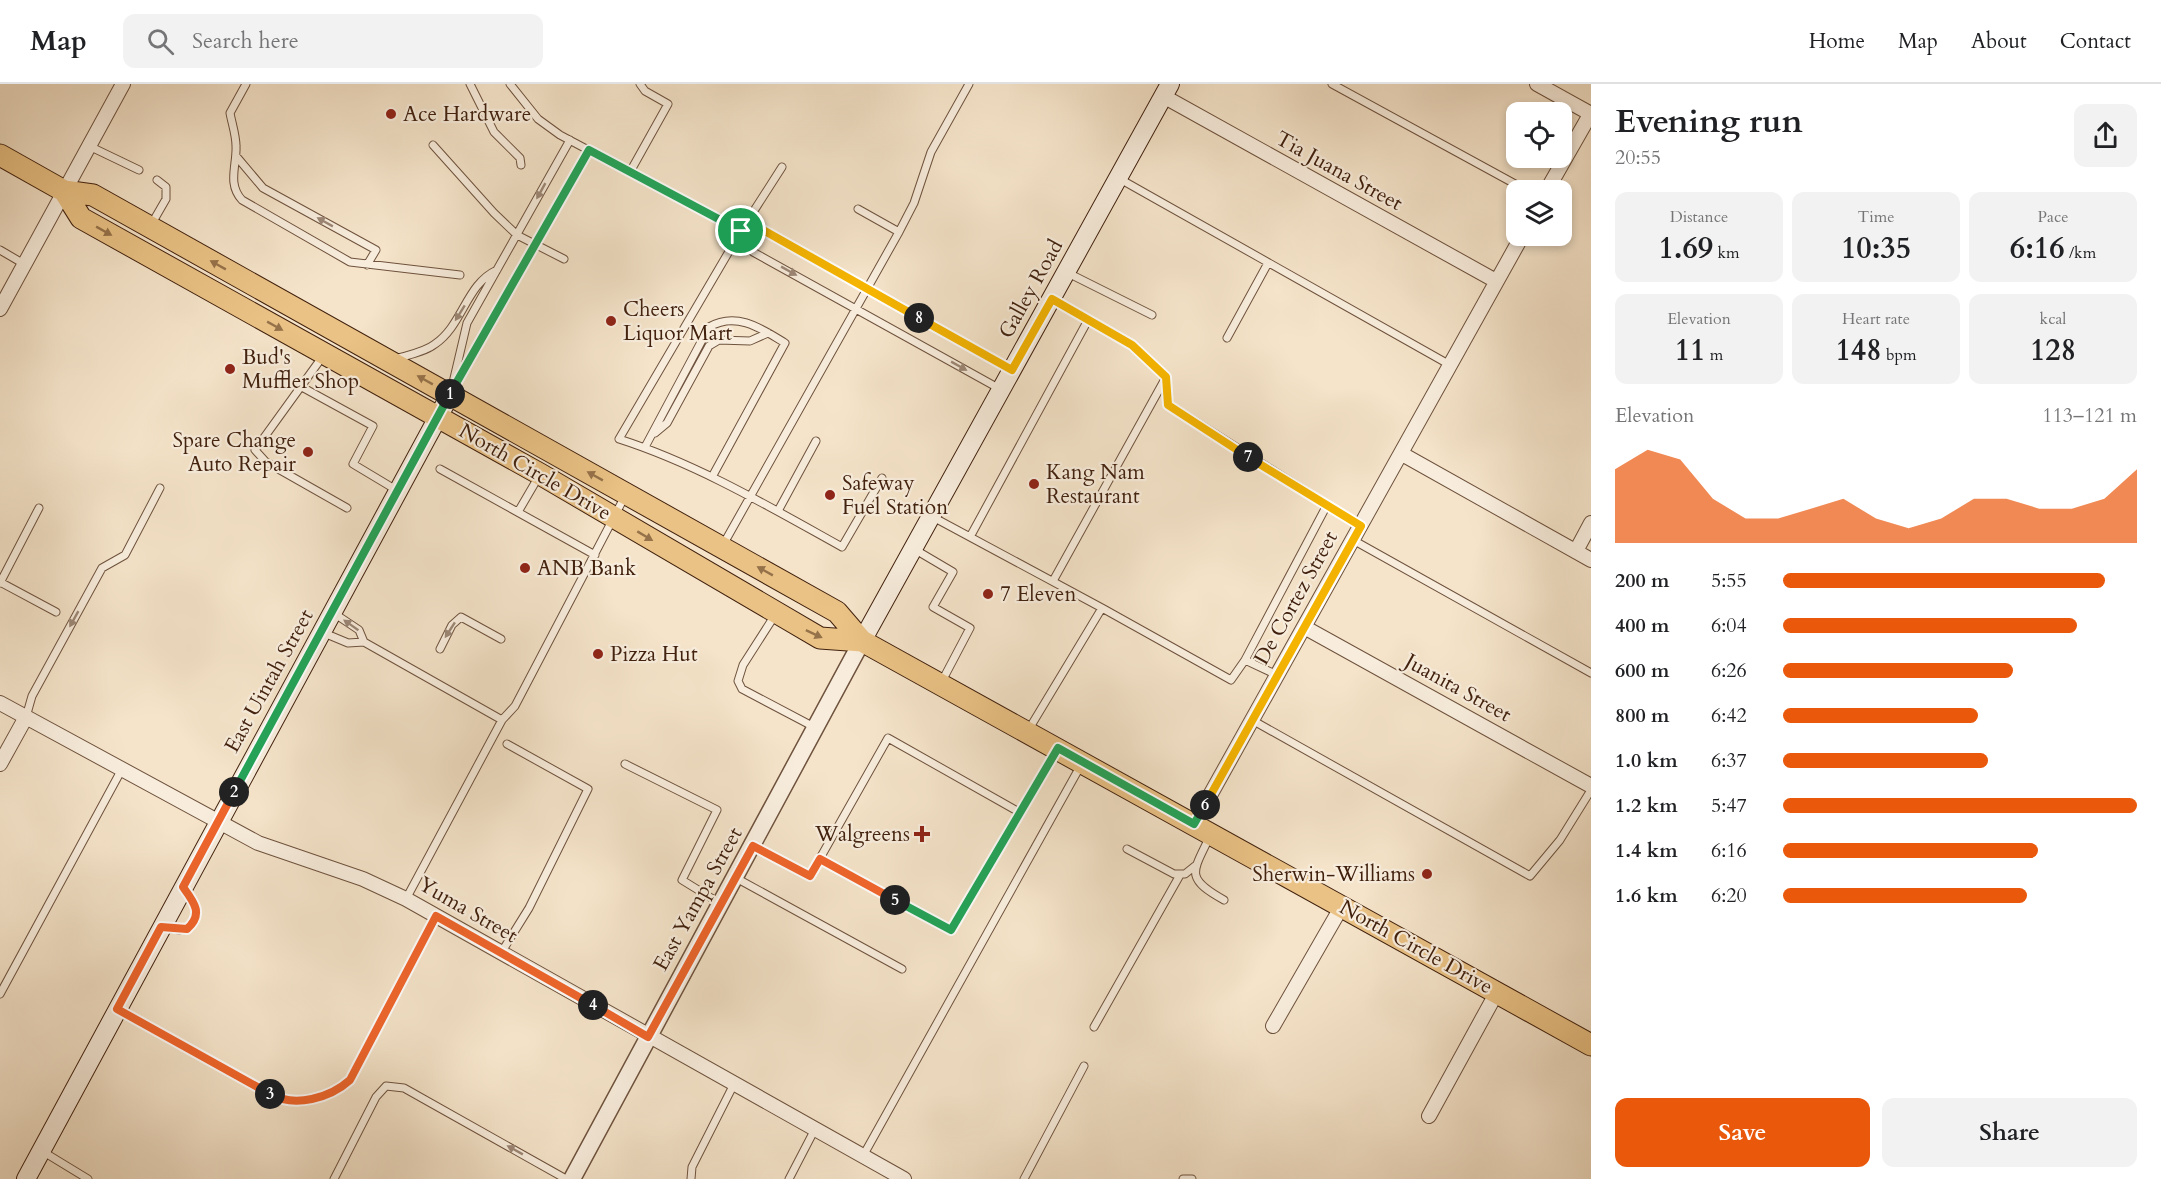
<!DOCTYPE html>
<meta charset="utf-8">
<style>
:root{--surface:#fff;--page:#f2f2f2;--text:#202124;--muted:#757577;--line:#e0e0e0;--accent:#ea580c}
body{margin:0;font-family:Cardo,serif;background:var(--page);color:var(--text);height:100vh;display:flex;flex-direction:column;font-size:22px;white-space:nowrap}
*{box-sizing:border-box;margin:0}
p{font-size:20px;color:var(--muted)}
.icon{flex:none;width:33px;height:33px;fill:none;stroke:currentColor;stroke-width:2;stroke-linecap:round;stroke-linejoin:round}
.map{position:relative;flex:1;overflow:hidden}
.sheet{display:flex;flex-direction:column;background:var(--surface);width:570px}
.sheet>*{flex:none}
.buttons{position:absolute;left:1506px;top:18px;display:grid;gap:12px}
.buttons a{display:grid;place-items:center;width:66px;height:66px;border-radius:12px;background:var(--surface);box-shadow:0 3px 9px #0003;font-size:30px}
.pin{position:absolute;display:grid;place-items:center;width:51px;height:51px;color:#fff;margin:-26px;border:3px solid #fff;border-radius:50%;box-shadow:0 2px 6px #0007}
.km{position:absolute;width:30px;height:30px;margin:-15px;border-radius:50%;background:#222;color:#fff;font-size:16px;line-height:30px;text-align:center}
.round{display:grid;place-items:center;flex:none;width:63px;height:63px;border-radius:12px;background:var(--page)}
.summary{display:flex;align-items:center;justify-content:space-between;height:102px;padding:0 24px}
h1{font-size:33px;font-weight:600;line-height:45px}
.metrics{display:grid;grid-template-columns:repeat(3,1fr);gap:9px;height:102px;padding:6px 24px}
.metrics div{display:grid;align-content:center;border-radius:12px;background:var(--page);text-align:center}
.metrics b{font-size:30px;font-weight:600}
.metrics small{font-size:16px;font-weight:400}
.metrics p{font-size:16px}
.chart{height:168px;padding:12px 24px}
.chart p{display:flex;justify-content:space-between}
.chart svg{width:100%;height:108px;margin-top:6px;fill:var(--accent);opacity:.7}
.primary-button{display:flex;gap:12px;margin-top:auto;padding:12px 24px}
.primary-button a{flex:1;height:69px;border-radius:12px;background:var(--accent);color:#fff;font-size:24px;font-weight:600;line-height:69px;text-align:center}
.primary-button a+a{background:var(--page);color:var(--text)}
ul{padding:0 24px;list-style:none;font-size:20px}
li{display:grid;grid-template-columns:96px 72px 1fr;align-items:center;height:45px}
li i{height:15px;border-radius:8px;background:var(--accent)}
header{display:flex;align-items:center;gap:36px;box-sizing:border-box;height:84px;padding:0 30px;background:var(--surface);border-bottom:2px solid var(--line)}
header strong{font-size:28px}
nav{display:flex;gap:33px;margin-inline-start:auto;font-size:21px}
.search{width:420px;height:54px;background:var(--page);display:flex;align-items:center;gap:15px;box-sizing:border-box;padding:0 21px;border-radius:12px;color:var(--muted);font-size:22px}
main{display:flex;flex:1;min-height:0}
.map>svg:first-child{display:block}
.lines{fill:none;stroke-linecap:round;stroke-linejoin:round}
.service-casing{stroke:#6e523d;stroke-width:9}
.minor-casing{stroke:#6e523d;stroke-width:16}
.tertiary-casing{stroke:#6e523d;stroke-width:19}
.secondary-casing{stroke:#41210e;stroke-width:20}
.primary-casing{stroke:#41210e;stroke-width:23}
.service{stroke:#f8eddd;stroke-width:7}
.minor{stroke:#f8eddd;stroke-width:14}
.tertiary{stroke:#f8eddd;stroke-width:16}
.secondary{stroke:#f8eddd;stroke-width:18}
.primary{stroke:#eac285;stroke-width:21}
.oneway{fill:#9c8776}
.oneway2{fill:#96724a}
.split-1-casing{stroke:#fff;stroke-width:12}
.split-2-casing{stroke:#fff;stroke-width:12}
.split-3-casing{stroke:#fff;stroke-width:12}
.split-4-casing{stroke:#fff;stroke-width:12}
.split-5-casing{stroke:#fff;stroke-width:12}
.split-6-casing{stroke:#fff;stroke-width:12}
.split-7-casing{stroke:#fff;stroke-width:12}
.split-8-casing{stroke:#fff;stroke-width:12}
.split-9-casing{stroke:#fff;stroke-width:12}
.split-1{stroke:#22a559;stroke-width:8}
.split-2{stroke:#22a559;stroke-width:8}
.split-3{stroke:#f0652b;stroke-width:8}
.split-4{stroke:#f0652b;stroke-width:8}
.split-5{stroke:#f0652b;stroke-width:8}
.split-6{stroke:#22a559;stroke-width:8}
.split-7{stroke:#f5b400;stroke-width:8}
.split-8{stroke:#f5b400;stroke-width:8}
.split-9{stroke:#f5b400;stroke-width:8}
.poi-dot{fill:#8f2418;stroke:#f8eddd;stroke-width:2}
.labels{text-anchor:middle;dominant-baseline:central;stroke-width:4.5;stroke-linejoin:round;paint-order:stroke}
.poi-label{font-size:21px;fill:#41210e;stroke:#f8eddd;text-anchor:start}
.street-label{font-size:21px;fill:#41210e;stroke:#f8eddd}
</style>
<header>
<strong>Map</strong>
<div class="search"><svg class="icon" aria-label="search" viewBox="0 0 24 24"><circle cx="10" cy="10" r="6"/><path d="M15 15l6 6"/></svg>Search here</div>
<nav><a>Home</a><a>Map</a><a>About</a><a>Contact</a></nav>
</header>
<main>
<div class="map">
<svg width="1591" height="1095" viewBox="0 0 1591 1095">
<rect width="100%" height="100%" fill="#f5e4ca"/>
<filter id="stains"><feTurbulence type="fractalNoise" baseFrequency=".00333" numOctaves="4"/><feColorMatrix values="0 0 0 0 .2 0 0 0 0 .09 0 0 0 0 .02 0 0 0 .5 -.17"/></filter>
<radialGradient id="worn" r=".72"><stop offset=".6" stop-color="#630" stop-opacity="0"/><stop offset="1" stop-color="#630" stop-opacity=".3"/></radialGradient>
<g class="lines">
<!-- service casing -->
<g class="service-casing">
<path id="service" d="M246,0L230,29C232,40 236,51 236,62C237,81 227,100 242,116L350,178L460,191
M470,0L494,48L520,74L521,81
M510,0L538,35L560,51L741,147
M1332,0L1526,106
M433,61L494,129L517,151L564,175
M89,62L139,86
M236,72L263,104L376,166L367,181
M782,83L741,147L619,355C697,380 770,423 842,463L882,394
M630,88L668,20L645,7L640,0
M1120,95L1450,281
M858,125L899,148
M151,141L166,115V103L157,96
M0,166L24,180
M1066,188L1152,231
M1051,215L1132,261L1166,293L1168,320L1361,442
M1227,254L1268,179
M323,272L255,366L266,378L347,424
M395,275C408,271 425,268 435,260C463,241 466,200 497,186
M300,302L373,342L353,380L398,407
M1000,305L753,168L741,147L763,146L1010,285
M453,306L589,66
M451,307L467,239L570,56
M655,349L667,339L709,262L719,256L750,257L768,249
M645,363L709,243C737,227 762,245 785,259L712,393
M440,385L595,471
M778,427L816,357
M518,428L539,392
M931,432L1102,524
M970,453L1088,236
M1353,456L1591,589
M723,461L899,148L914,119L931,68L969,0
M914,465L953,488L933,523L970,544L941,599
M1053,497L1165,295
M0,498L56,528
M0,499L39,424
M332,528L359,546L364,558
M775,531L743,581L738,597L742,605L816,644
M324,549L348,559L364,558L502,636L515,622L625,412
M440,565L452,541L461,533L501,555
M1245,576L1327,421
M26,633L32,612L102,484L125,471L160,404
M1252,636L1530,792L1560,756L1591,706
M1029,645L1102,524L1231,596L1245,576L1277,591
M625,680L717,726L682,796L721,820
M1210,752C1193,788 1184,794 1224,816
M753,762L810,792L888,654L1019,728
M1127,765L1174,790H1185L1195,782
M820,775L951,846L1056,667
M736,794L902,885
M406,815L502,636
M164,844L180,846L191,841L197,827L185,806
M501,869L529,824L588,705L507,660
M0,910L122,685
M119,927L278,1015C303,1020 331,1013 350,996L436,832
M1094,943L1180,791
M42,1067L88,1095
M863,1072L1081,681
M334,1095L376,1013L386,1002L404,1004L566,1095
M691,1095L692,1083L734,1000
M789,1095L815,1045
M1024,1095L1084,982
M1183,1095H1192"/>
</g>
<!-- minor casing -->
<g class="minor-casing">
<path id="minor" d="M1537,0L1591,30
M1163,12L1496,197
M1547,106L1591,29
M0,225L123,0
M1402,370L1591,476
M1576,467L1591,439
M1304,543L1591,702
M0,619L258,759L363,795L406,815L904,1095
M0,680L26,633
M1194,740L1522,152
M1273,942L1342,822
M1429,1032L1497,908"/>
</g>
<!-- tertiary casing -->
<g class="tertiary-casing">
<path id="tertiary" d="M572,1095L862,557"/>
</g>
<!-- secondary casing -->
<g class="secondary-casing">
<path id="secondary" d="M862,557L1170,0
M26,1095L450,311"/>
</g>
<!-- primary casing -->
<g class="primary-casing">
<path id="primary" d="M0,71L64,107L93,111L837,528L862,557L1591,961
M64,107L81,134L540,390L820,554L862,557"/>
</g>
<!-- service -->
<use href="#service" class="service"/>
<!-- minor -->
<use href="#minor" class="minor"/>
<!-- tertiary -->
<use href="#tertiary" class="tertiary"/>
<!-- secondary -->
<use href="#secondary" class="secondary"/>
<!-- primary -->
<use href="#primary" class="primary"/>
</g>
<!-- one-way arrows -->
<defs><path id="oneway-solid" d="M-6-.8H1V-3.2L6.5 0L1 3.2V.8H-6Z" transform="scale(1.5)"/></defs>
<g class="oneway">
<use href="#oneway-solid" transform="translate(541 107) rotate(119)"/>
<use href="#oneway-solid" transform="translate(325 138) rotate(-151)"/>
<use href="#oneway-solid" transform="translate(789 187) rotate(29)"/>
<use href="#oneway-solid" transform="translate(460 229) rotate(122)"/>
<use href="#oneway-solid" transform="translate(959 282) rotate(29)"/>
<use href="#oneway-solid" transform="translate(74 535) rotate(119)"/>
<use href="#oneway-solid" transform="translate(351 541) rotate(-145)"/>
<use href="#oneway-solid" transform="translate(450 546) rotate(123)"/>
<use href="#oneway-solid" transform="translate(515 1066) rotate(-151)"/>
</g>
<g class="oneway2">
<use href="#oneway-solid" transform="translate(104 147) rotate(29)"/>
<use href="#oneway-solid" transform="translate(218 181) rotate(-151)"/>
<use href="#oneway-solid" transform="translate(275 242) rotate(29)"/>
<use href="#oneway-solid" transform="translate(425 296) rotate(-151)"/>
<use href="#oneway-solid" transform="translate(595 392) rotate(-151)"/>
<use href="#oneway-solid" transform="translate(645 452) rotate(31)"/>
<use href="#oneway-solid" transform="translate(765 487) rotate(-151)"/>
<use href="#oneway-solid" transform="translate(814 550) rotate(25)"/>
</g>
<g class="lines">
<!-- split-1 casing -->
<g class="split-1-casing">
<path id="split-1" d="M450,310L589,66L741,147"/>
</g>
<!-- split-2 casing -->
<g class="split-2-casing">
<path id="split-2" d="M234,708L450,310"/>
</g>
<!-- split-3 casing -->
<g class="split-3-casing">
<path id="split-3" d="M234,708L183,803C194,818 204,830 187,845L161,843L117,925L270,1010"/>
</g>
<!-- split-4 casing -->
<g class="split-4-casing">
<path id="split-4" d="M270,1010C295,1024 330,1014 350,996L436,832L593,921"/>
</g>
<!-- split-5 casing -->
<g class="split-5-casing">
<path id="split-5" d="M593,921L648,953L753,762L810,792L820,775L895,816"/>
</g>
<!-- split-6 casing -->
<g class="split-6-casing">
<path id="split-6" d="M895,816L951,846L1058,664L1194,740L1205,721"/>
</g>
<!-- split-7 casing -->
<g class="split-7-casing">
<path id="split-7" d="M1205,721L1361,442L1248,373"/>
</g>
<!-- split-8 casing -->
<g class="split-8-casing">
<path id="split-8" d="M919,234L1012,286L1052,215L1132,261L1166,293L1168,321L1248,373"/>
</g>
<!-- split-9 casing -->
<g class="split-9-casing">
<path id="split-9" d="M741,147L763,146L919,234"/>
</g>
<!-- split-1 -->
<use href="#split-1" class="split-1"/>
<!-- split-2 -->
<use href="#split-2" class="split-2"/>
<!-- split-3 -->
<use href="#split-3" class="split-3"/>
<!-- split-4 -->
<use href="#split-4" class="split-4"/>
<!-- split-5 -->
<use href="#split-5" class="split-5"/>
<!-- split-6 -->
<use href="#split-6" class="split-6"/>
<!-- split-7 -->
<use href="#split-7" class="split-7"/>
<!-- split-8 -->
<use href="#split-8" class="split-8"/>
<!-- split-9 -->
<use href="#split-9" class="split-9"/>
</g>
<!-- markers -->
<g class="poi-dot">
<circle cx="391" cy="30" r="6"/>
<circle cx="611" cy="237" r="6"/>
<circle cx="230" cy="285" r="6"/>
<circle cx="308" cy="368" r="6"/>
<circle cx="1034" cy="400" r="6"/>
<circle cx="830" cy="411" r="6"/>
<circle cx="525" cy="484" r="6"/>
<circle cx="988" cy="510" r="6"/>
<circle cx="598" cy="570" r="6"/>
<path d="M919 741h6v6h6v6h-6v6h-6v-6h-6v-6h6z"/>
<circle cx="1427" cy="790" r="6"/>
</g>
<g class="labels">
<!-- poi labels -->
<g class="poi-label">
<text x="403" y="30">Ace Hardware</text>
<text x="623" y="225">Cheers<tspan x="623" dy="24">Liquor Mart</tspan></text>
<text x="242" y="273">Bud's<tspan x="242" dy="24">Muffler Shop</tspan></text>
<text x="296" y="356" text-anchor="end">Spare Change<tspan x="296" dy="24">Auto Repair</tspan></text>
<text x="1046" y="388">Kang Nam<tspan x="1046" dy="24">Restaurant</tspan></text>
<text x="842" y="399">Safeway<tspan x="842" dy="24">Fuel Station</tspan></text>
<text x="537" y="484">ANB Bank</text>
<text x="1000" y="510">7 Eleven</text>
<text x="610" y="570">Pizza Hut</text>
<text x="910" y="750" text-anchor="end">Walgreens</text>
<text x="1415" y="790" text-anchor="end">Sherwin-Williams</text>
</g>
<!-- street labels -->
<g class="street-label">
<text transform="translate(1339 87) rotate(29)">Tia Juana Street</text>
<text transform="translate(1031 205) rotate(-61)">Galley Road</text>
<text transform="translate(535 388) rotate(30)">North Circle Drive</text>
<text transform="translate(1296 514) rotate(-61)">De Cortez Street</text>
<text transform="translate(269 597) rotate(-61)">East Uintah Street</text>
<text transform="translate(1458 604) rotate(29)">Juanita Street</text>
<text transform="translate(698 815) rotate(-61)">East Yampa Street</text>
<text transform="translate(468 826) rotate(30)">Yuma Street</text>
<text transform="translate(1416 863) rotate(29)">North Circle Drive</text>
</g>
</g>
<rect width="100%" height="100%" filter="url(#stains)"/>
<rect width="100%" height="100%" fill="url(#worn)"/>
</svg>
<div class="buttons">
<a><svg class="icon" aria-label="locate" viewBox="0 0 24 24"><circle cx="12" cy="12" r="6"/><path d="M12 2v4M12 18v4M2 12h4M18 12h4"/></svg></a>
<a><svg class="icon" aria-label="layers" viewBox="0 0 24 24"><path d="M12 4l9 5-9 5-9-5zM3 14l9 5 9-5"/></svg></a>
</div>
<div class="pin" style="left:741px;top:147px;background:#1e9e55"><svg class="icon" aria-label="arrive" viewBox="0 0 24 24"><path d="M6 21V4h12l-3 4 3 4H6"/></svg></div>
<b class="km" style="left:450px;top:310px">1</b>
<b class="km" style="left:234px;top:708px">2</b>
<b class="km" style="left:270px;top:1010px">3</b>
<b class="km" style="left:593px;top:921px">4</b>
<b class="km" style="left:895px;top:816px">5</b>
<b class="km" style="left:1205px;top:721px">6</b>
<b class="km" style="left:1248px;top:373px">7</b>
<b class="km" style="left:919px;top:234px">8</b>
</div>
<section class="sheet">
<div class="summary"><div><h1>Evening run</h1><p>20:55</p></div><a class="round"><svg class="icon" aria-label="share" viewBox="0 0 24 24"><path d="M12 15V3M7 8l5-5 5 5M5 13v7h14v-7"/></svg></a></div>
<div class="metrics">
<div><p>Distance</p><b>1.69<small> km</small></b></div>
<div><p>Time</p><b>10:35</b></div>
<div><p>Pace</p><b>6:16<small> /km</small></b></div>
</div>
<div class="metrics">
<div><p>Elevation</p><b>11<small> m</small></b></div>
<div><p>Heart rate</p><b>148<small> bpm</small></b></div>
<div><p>kcal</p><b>128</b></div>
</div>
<div class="chart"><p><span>Elevation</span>113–121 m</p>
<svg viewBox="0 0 160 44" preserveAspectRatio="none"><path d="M0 44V14L10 6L20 10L30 26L40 34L50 34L60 30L70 26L80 34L90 38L100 34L110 26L120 26L130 30L140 30L150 26L160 14V44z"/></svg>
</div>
<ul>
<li><b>200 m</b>5:55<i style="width:91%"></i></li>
<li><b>400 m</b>6:04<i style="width:83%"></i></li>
<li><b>600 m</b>6:26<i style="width:65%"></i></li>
<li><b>800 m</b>6:42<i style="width:55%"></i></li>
<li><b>1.0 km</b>6:37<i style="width:58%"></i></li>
<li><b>1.2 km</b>5:47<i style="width:100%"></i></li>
<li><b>1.4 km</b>6:16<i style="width:72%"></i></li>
<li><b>1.6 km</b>6:20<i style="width:69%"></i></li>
</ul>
<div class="primary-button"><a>Save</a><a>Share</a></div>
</section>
</main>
